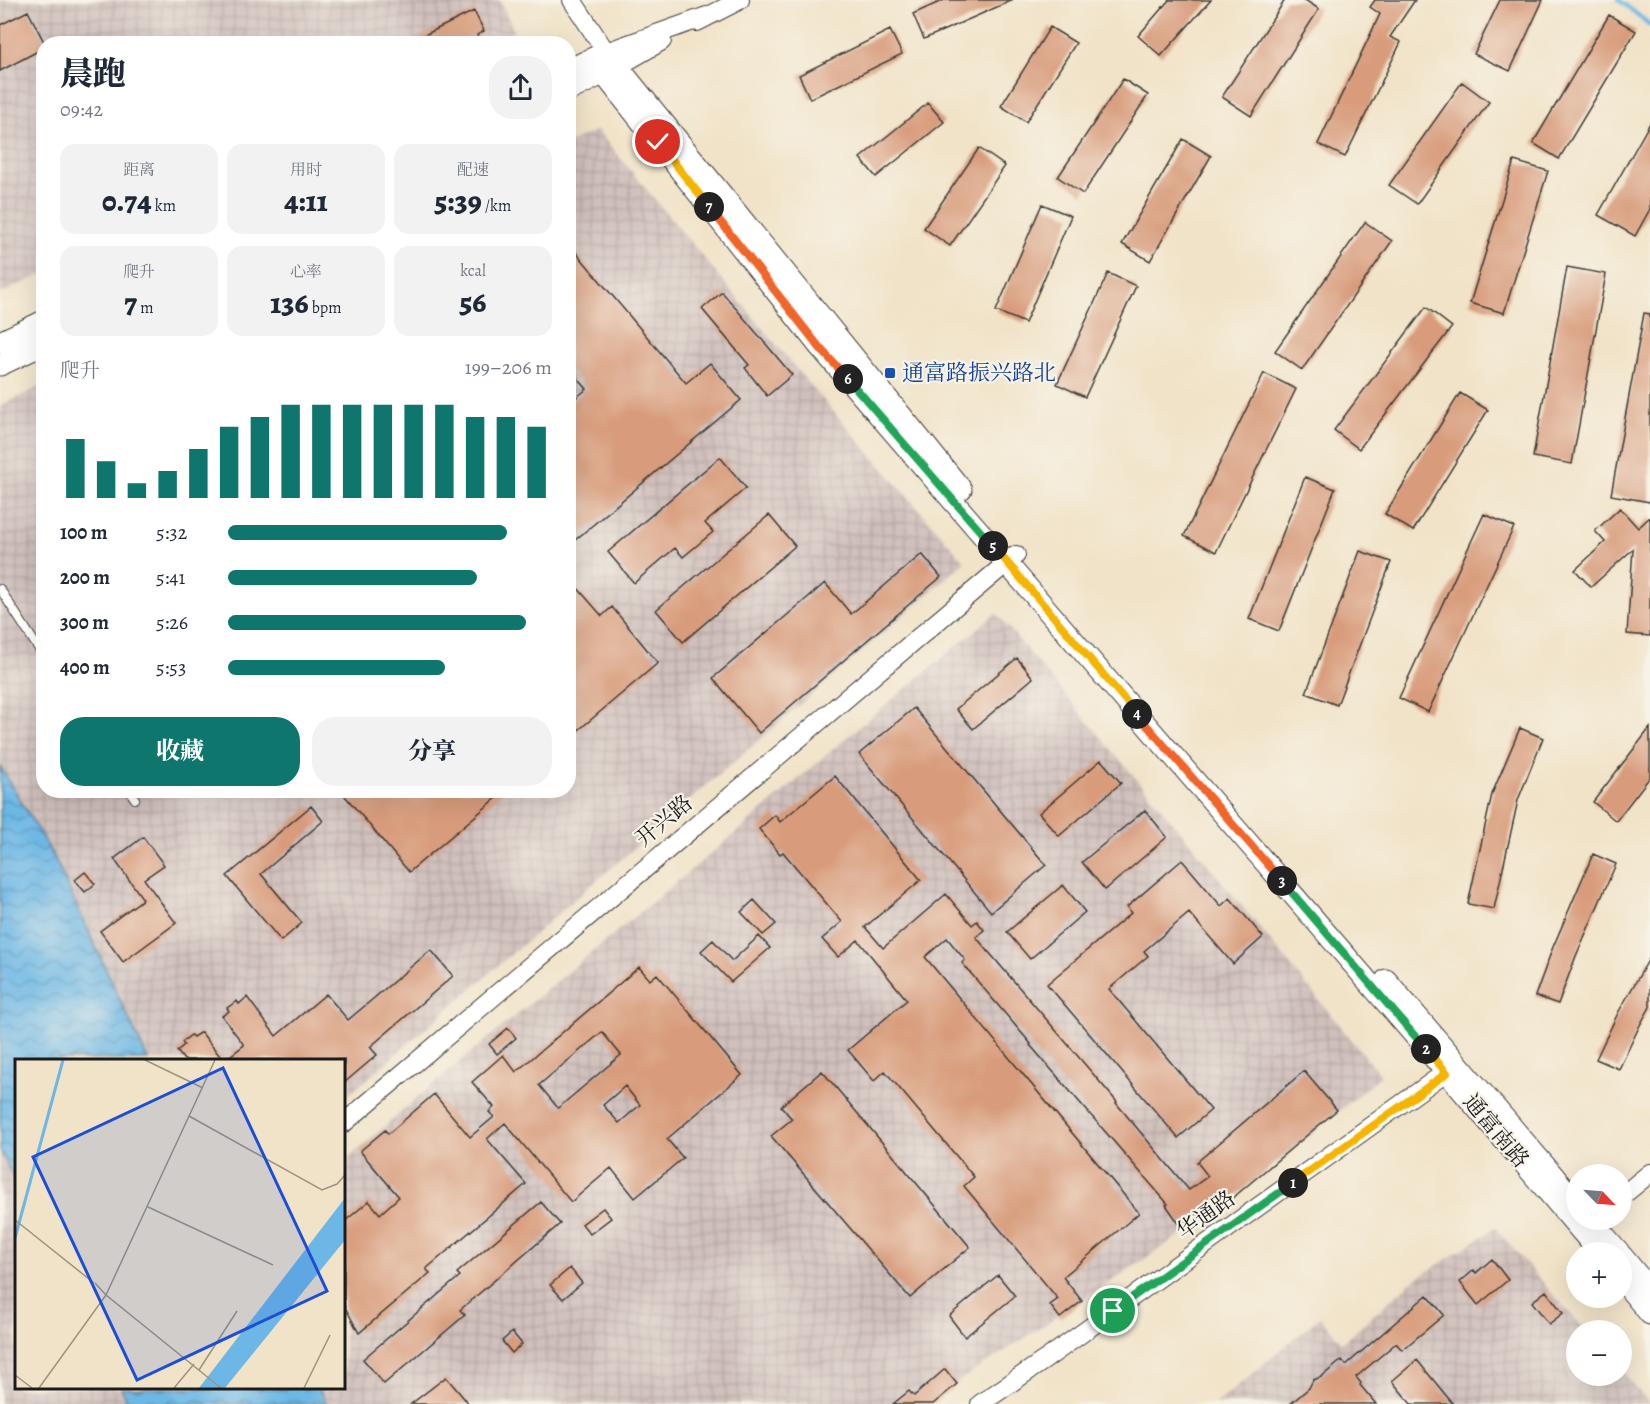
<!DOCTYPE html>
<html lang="zh">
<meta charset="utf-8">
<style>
:root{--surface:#fff;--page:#f2f2f3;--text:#1f2937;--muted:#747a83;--accent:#0f766e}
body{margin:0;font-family:Alegreya,"Noto Serif SC",serif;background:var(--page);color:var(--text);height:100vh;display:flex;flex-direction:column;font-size:22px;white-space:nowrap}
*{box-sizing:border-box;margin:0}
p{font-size:20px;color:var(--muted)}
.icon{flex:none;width:33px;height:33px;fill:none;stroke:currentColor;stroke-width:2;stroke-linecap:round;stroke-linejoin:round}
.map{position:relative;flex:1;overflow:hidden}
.side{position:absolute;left:36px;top:36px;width:540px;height:762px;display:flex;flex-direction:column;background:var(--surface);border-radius:24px;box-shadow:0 6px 24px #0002}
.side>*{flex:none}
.needle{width:39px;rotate:115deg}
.buttons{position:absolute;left:1566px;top:1164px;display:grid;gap:12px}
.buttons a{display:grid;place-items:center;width:66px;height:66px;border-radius:50%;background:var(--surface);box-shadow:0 6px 24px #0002;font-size:30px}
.pin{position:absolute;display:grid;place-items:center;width:51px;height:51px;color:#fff;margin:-26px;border:3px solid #fff;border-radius:50%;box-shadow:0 2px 6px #0007}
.km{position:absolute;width:30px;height:30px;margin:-15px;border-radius:50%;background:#222;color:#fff;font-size:16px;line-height:30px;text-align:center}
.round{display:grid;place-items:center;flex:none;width:63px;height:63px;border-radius:24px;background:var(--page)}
.head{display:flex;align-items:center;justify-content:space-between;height:102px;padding:0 24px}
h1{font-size:33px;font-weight:800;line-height:45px}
.stats{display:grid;grid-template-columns:repeat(3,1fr);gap:9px;height:102px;padding:6px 24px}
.stats div{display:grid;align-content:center;border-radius:15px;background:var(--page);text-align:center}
.stats b{font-size:30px;font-weight:800}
.stats small{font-size:16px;font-weight:400}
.stats p{font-size:16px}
.chart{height:168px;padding:12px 24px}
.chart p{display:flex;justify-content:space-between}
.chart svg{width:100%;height:108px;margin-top:6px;stroke:var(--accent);stroke-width:6}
.primary-button{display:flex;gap:12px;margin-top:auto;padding:12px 24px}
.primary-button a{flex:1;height:69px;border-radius:24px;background:var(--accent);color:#fff;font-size:24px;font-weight:800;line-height:69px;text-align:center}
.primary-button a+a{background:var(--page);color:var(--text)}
ul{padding:0 24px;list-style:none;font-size:20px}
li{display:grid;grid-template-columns:96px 72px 1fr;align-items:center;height:45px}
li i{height:15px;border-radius:8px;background:var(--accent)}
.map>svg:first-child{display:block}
.industrial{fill:url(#industrial-grid)}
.water{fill:url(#water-waves);stroke:#446a80;stroke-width:1.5}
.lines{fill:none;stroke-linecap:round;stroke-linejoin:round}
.stream{stroke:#6cb7e5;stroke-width:4.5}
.building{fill:#d89c7c;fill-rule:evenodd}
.service-casing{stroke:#3c3a36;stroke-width:10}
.tertiary-casing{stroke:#3c3a36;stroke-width:20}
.secondary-casing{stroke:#3c3a36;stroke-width:23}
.service{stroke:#fff;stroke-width:8}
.tertiary{stroke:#fff;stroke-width:18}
.secondary{stroke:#fff;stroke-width:21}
.split-1-casing{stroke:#fff;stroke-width:12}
.split-2-casing{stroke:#fff;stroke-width:12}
.split-3-casing{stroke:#fff;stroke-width:12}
.split-4-casing{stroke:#fff;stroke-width:12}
.split-5-casing{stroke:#fff;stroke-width:12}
.split-6-casing{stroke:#fff;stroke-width:12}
.split-7-casing{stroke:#fff;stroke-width:12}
.split-8-casing{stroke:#fff;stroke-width:12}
.split-1{stroke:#22a559;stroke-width:8}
.split-2{stroke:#f5b400;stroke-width:8}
.split-3{stroke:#22a559;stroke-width:8}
.split-4{stroke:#f0652b;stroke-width:8}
.split-5{stroke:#f5b400;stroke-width:8}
.split-6{stroke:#22a559;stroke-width:8}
.split-7{stroke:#f0652b;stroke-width:8}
.split-8{stroke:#f5b400;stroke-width:8}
.transit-dot{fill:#1a4fb4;stroke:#f7f3e8;stroke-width:2}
.labels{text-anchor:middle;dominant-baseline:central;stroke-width:4.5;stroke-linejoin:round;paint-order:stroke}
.transit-label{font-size:22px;fill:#164399;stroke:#f7f3e8;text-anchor:start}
.street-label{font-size:22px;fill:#1c1c1c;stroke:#f7f3e8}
.inset-river{fill:none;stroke:#6cb7e5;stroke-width:3}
.inset-road{fill:none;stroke:#9c9383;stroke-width:1.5}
.view{fill:#1d4ed8;fill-opacity:0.15;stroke:#1d4ed8;stroke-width:3}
.inset-edge{fill:none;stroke:#1c1c1c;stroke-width:3}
</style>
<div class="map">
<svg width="1650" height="1404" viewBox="0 0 1650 1404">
<defs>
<pattern id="industrial-grid" width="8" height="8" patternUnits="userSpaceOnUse" patternTransform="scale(1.5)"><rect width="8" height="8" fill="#d0c0bc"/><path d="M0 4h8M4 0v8" fill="none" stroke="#b2a4a1"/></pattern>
<pattern id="water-waves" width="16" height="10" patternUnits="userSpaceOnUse" patternTransform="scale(1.5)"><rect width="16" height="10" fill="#6cb7e5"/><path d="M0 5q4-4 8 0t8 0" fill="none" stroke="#5894b9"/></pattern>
</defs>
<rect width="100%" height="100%" fill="#f7f3e8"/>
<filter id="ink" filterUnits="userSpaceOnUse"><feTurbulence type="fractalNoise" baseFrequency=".0167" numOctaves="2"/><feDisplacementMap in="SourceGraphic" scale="12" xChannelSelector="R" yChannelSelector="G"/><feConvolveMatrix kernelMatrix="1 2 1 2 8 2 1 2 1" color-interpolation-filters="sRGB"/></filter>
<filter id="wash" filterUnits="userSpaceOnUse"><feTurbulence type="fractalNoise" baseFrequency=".008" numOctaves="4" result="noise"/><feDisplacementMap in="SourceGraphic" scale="24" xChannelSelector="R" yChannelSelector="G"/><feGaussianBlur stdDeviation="1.35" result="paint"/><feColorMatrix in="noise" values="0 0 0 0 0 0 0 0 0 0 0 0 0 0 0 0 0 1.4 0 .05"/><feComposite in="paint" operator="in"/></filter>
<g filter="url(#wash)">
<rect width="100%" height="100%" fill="#f1e3c8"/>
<!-- industrial -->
<path class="industrial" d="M0,0H500L514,32L486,44H44L43,274L0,294Z
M597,130L798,371L965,562L344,1099V1060H148L55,859L0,766V406L43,385L44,790H568V143Z
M996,613L1187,839L1381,1076L1222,1208L924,1404H327L318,1388H344V1162L446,1073L749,822L833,749Z
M0,1151L16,1183V1388H121L129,1404H0Z
M1495,1228L1585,1330H1576V1376H1622V1371L1650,1404H1216L1320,1317L1342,1343L1411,1282Z"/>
<!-- water -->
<path class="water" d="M0,766L55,859L148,1060H16V1183L0,1150Z
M121,1388H318L327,1404H129Z"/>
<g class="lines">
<!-- stream -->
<path class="stream" d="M1619,0L1650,25"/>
</g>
<g id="blocks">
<!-- building -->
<path class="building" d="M944,0H1013L924,39L913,14Z
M1169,0H1211L1161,56L1138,36Z
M1285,0H1305L1319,9L1251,116L1222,97Z
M1375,0H1415L1390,37L1401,42L1345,157L1318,144L1380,14L1370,7Z
M1500,0H1543L1510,71L1474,54Z
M28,11L44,42V48L0,71V25Z
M474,11L484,31L477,35L481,44H406Z
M1609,15L1636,31L1559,159L1533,143Z
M1050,27L1076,43L1026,122L1001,106Z
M890,30L902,54L810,99L799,75Z
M1123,79L1148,95L1083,194L1058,177Z
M1462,82L1489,102L1417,204L1389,185Z
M928,103L944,122L876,177L860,158Z
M1650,123V209L1635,236L1598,215Z
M1183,139L1211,156L1150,261L1122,244Z
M979,148L1005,166L950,246L924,228Z
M1514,161L1548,171L1504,313L1470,303Z
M1042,204L1071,216L1025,323L996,311Z
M1365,222L1392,241L1302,370L1275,351Z
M568,243L686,383L710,363L741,400L568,546V404L587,389L568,367Z
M1567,267L1606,274L1572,464L1533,457Z
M1108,273L1136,286L1085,397L1057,384Z
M722,292L792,375L767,396L745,368L749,365L702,309Z
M1426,307L1452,327L1359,449L1334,430Z
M1644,313L1650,314V502L1611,495Z
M1264,373L1296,389L1216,552L1184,536Z
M1460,393L1488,410L1413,531L1385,514Z
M720,457L746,488L705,523L713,532L683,557L675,548L634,583L608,552Z
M1305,477L1335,489L1279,631L1249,619Z
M1620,508L1638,528L1650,517V636L1627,634L1633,549L1591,587L1575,570L1605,542L1595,531Z
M1484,514L1514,527L1428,712L1399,698Z
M769,515L795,546L683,642L656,610Z
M1360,551L1391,562L1337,705L1306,693Z
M922,554L941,577L759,733L713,678L825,583L851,614Z
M568,577L602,616L612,607L658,663L568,739Z
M1017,658L1033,678L973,729L956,709Z
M914,708L1046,865L991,912L859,754Z
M1520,728L1543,738L1518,800L1494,909L1468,904L1492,794Z
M1650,728V777L1616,821L1593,802Z
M1101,760L1121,783L1059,836L1039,813Z
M835,776L921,880L865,927L883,948L946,894L972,925L977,921L984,930L976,937L1117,1102L1116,1103L1189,1190L1208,1176L1197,1162L1304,1071L1337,1110L1229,1201L1223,1194L1180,1225L1166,1205L1168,1204L1030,1045L1031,1044L962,963L965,960L947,938L925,957L1139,1213L1063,1277L1082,1301L1060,1318L1050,1305L1058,1299L964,1186L974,1177L885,1071L874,1081L848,1050L907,1000L858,940L838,957L822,939L842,922L783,852L780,854L759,829L775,815L780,822Z
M340,790H506L409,872Z
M311,806L323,821L261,874L302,923L281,941L227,876Z
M1145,810L1167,837L1105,890L1082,862Z
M143,837L164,865L144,879L176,923L123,962L100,931L143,899L114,859Z
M1593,854L1616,864L1576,956L1558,1004L1535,996L1553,947Z
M1182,860L1221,906L1230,898L1263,937L1233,964L1189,913L1144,951L1148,956L1109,989L1211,1110L1178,1138L1047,984L1131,913L1127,907Z
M85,872L95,884L85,892L75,880Z
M1063,885L1085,912L1030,959L1007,932Z
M754,900L776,924L763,935L741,912Z
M759,936L770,948L731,982L701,951L713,940L732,961Z
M431,950L453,976L370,1047L377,1055L344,1083V1060H225L244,1045L222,1016L229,1011L227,1008L237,1001L239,1004L247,997L276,1036L326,994L348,1020Z
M1650,957V1007L1640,1025L1619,1069L1596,1059L1618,1013Z
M639,967L650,980L657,974L742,1075L667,1139L683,1158L635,1198L611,1168L571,1202L505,1123L487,1139L526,1184L426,1269L430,1273L359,1333L344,1305V1222L369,1201L380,1214L399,1197L360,1151L385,1130L388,1134L434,1094L470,1137L494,1117L489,1112L494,1107L472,1082L503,1055L516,1072ZM602,1032L621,1055L558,1108L539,1085ZM625,1086L640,1105L619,1123L603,1105Z
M508,1028L516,1038L497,1054L489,1044Z
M201,1032L223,1060H184L177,1051L184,1045L182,1042L191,1035L193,1037Z
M822,1071L970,1247L910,1298L771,1136L792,1119L781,1106Z
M541,1202L560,1224L460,1310L465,1315L384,1384L363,1359L460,1276L457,1273Z
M603,1208L611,1218L590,1234L582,1224Z
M1492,1259L1508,1280L1478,1305L1460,1282L1474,1270L1476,1273Z
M570,1268L582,1283L563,1299L550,1285Z
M998,1275L1015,1296L965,1337L949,1316Z
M1546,1291L1563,1313L1549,1324L1532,1302Z
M1427,1295L1444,1315L1402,1350L1396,1343L1356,1377L1361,1383L1360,1385L1376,1404H1290L1309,1388L1313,1380L1321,1377L1342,1360L1346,1365Z
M512,1332L522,1344L512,1353L502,1341Z
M1417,1360L1453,1404H1411L1392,1381Z
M945,1369L957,1384L933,1404H893L909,1391L914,1396Z
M446,1377L469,1404H411Z"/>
</g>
</g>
<g filter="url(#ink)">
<use href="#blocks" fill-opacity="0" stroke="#3c3a36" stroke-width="1.5"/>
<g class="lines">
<!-- service casing -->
<g class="service-casing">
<path id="service" d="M0,589L44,657
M129,790L135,799"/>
</g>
<!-- tertiary casing -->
<g class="tertiary-casing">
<path id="tertiary" d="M572,0L606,52L707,16
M697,22L740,0
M617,67L662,41
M344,1123L1016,555
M1622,1196L1650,1173
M980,1404L1046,1359L1457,1064"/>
</g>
<!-- secondary casing -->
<g class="secondary-casing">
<path id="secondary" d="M592,59L820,347L1447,1073L1599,1252
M568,70L606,52L961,489
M568,91L616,67
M0,342L44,321
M0,365L44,344
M1386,980L1576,1202
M1591,1220L1619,1252
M1622,1256L1650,1290
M1622,1280L1650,1314"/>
</g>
<!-- service -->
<use href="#service" class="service"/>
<!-- tertiary -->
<use href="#tertiary" class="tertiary"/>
<!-- secondary -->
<use href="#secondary" class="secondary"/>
</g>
</g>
<g class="lines" filter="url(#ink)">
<!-- split-1 casing -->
<g class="split-1-casing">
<path id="split-1" d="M1113,1311L1293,1183"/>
</g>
<!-- split-2 casing -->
<g class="split-2-casing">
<path id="split-2" d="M1293,1183L1447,1073L1426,1049"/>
</g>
<!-- split-3 casing -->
<g class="split-3-casing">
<path id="split-3" d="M1282,881L1426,1049"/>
</g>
<!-- split-4 casing -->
<g class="split-4-casing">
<path id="split-4" d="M1137,714L1282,881"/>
</g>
<!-- split-5 casing -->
<g class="split-5-casing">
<path id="split-5" d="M993,546L1137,714"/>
</g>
<!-- split-6 casing -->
<g class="split-6-casing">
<path id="split-6" d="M848,379L993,546"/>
</g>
<!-- split-7 casing -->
<g class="split-7-casing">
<path id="split-7" d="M709,207L820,348L848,379"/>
</g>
<!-- split-8 casing -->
<g class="split-8-casing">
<path id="split-8" d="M658,142L709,207"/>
</g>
<!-- split-1 -->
<use href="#split-1" class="split-1"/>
<!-- split-2 -->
<use href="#split-2" class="split-2"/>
<!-- split-3 -->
<use href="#split-3" class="split-3"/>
<!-- split-4 -->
<use href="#split-4" class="split-4"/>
<!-- split-5 -->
<use href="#split-5" class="split-5"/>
<!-- split-6 -->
<use href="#split-6" class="split-6"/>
<!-- split-7 -->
<use href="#split-7" class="split-7"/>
<!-- split-8 -->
<use href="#split-8" class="split-8"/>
</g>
<!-- markers -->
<rect class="transit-dot" x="884" y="367" width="12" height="12" rx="3"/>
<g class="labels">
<!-- transit labels -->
<g class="transit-label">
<text x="902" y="373">通富路振兴路北</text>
</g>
<!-- street labels -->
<g class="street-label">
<text transform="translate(664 821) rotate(-40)">开兴路</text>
<text transform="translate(1496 1131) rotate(50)">通富南路</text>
<text transform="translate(1206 1215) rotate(-36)">华通路</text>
</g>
</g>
<!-- overview -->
<g transform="translate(15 1059)">
<rect width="330" height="330" fill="#f1e3c8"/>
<path d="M330,139V181L210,329H184Z" fill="#6cb7e5"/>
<path class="inset-river" d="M0,179L48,1"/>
<path class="inset-road" d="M130,1L188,29M200,1L91,236L206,329M174,57L307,131L322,125L330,116M133,148L258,206M0,161L79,224M184,311L222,252M0,316L17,329M24,329L91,236L80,224M159,329L179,305M289,329L315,276"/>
<path class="view" d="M208,9L312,232L122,321L18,98Z"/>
<rect width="330" height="330" class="inset-edge"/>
</g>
</svg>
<div class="buttons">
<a><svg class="needle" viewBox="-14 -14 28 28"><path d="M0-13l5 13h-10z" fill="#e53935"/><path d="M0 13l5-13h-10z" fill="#747a83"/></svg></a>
<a>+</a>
<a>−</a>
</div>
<div class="pin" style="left:1113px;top:1311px;background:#1e9e55"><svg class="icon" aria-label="arrive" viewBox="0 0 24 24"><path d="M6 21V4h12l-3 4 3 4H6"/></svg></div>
<div class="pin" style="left:658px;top:142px;background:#d93025"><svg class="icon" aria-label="check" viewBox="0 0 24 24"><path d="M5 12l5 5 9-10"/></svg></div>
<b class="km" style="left:1293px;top:1183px">1</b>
<b class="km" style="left:1426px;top:1049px">2</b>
<b class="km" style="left:1282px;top:881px">3</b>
<b class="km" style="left:1137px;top:714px">4</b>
<b class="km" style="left:993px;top:546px">5</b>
<b class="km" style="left:848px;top:379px">6</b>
<b class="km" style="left:709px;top:207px">7</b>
<section class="side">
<div class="head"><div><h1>晨跑</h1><p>09:42</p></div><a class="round"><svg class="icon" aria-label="share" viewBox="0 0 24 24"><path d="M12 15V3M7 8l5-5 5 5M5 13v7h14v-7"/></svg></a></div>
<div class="stats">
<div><p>距离</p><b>0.74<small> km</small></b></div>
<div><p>用时</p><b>4:11</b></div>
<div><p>配速</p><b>5:39<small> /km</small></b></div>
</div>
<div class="stats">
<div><p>爬升</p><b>7<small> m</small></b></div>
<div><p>心率</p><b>136<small> bpm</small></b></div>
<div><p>kcal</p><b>56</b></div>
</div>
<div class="chart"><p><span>爬升</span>199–206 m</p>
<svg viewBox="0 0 160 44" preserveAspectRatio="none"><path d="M5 44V20M15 44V29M25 44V38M35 44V33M45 44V24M55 44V15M65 44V11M75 44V6M85 44V6M95 44V6M105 44V6M115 44V6M125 44V6M135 44V11M145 44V11M155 44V15"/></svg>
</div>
<ul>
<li><b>100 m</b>5:32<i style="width:86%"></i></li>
<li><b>200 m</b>5:41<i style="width:77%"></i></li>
<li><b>300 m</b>5:26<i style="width:92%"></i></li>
<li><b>400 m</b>5:53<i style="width:67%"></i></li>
</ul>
<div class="primary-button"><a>收藏</a><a>分享</a></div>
</section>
</div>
